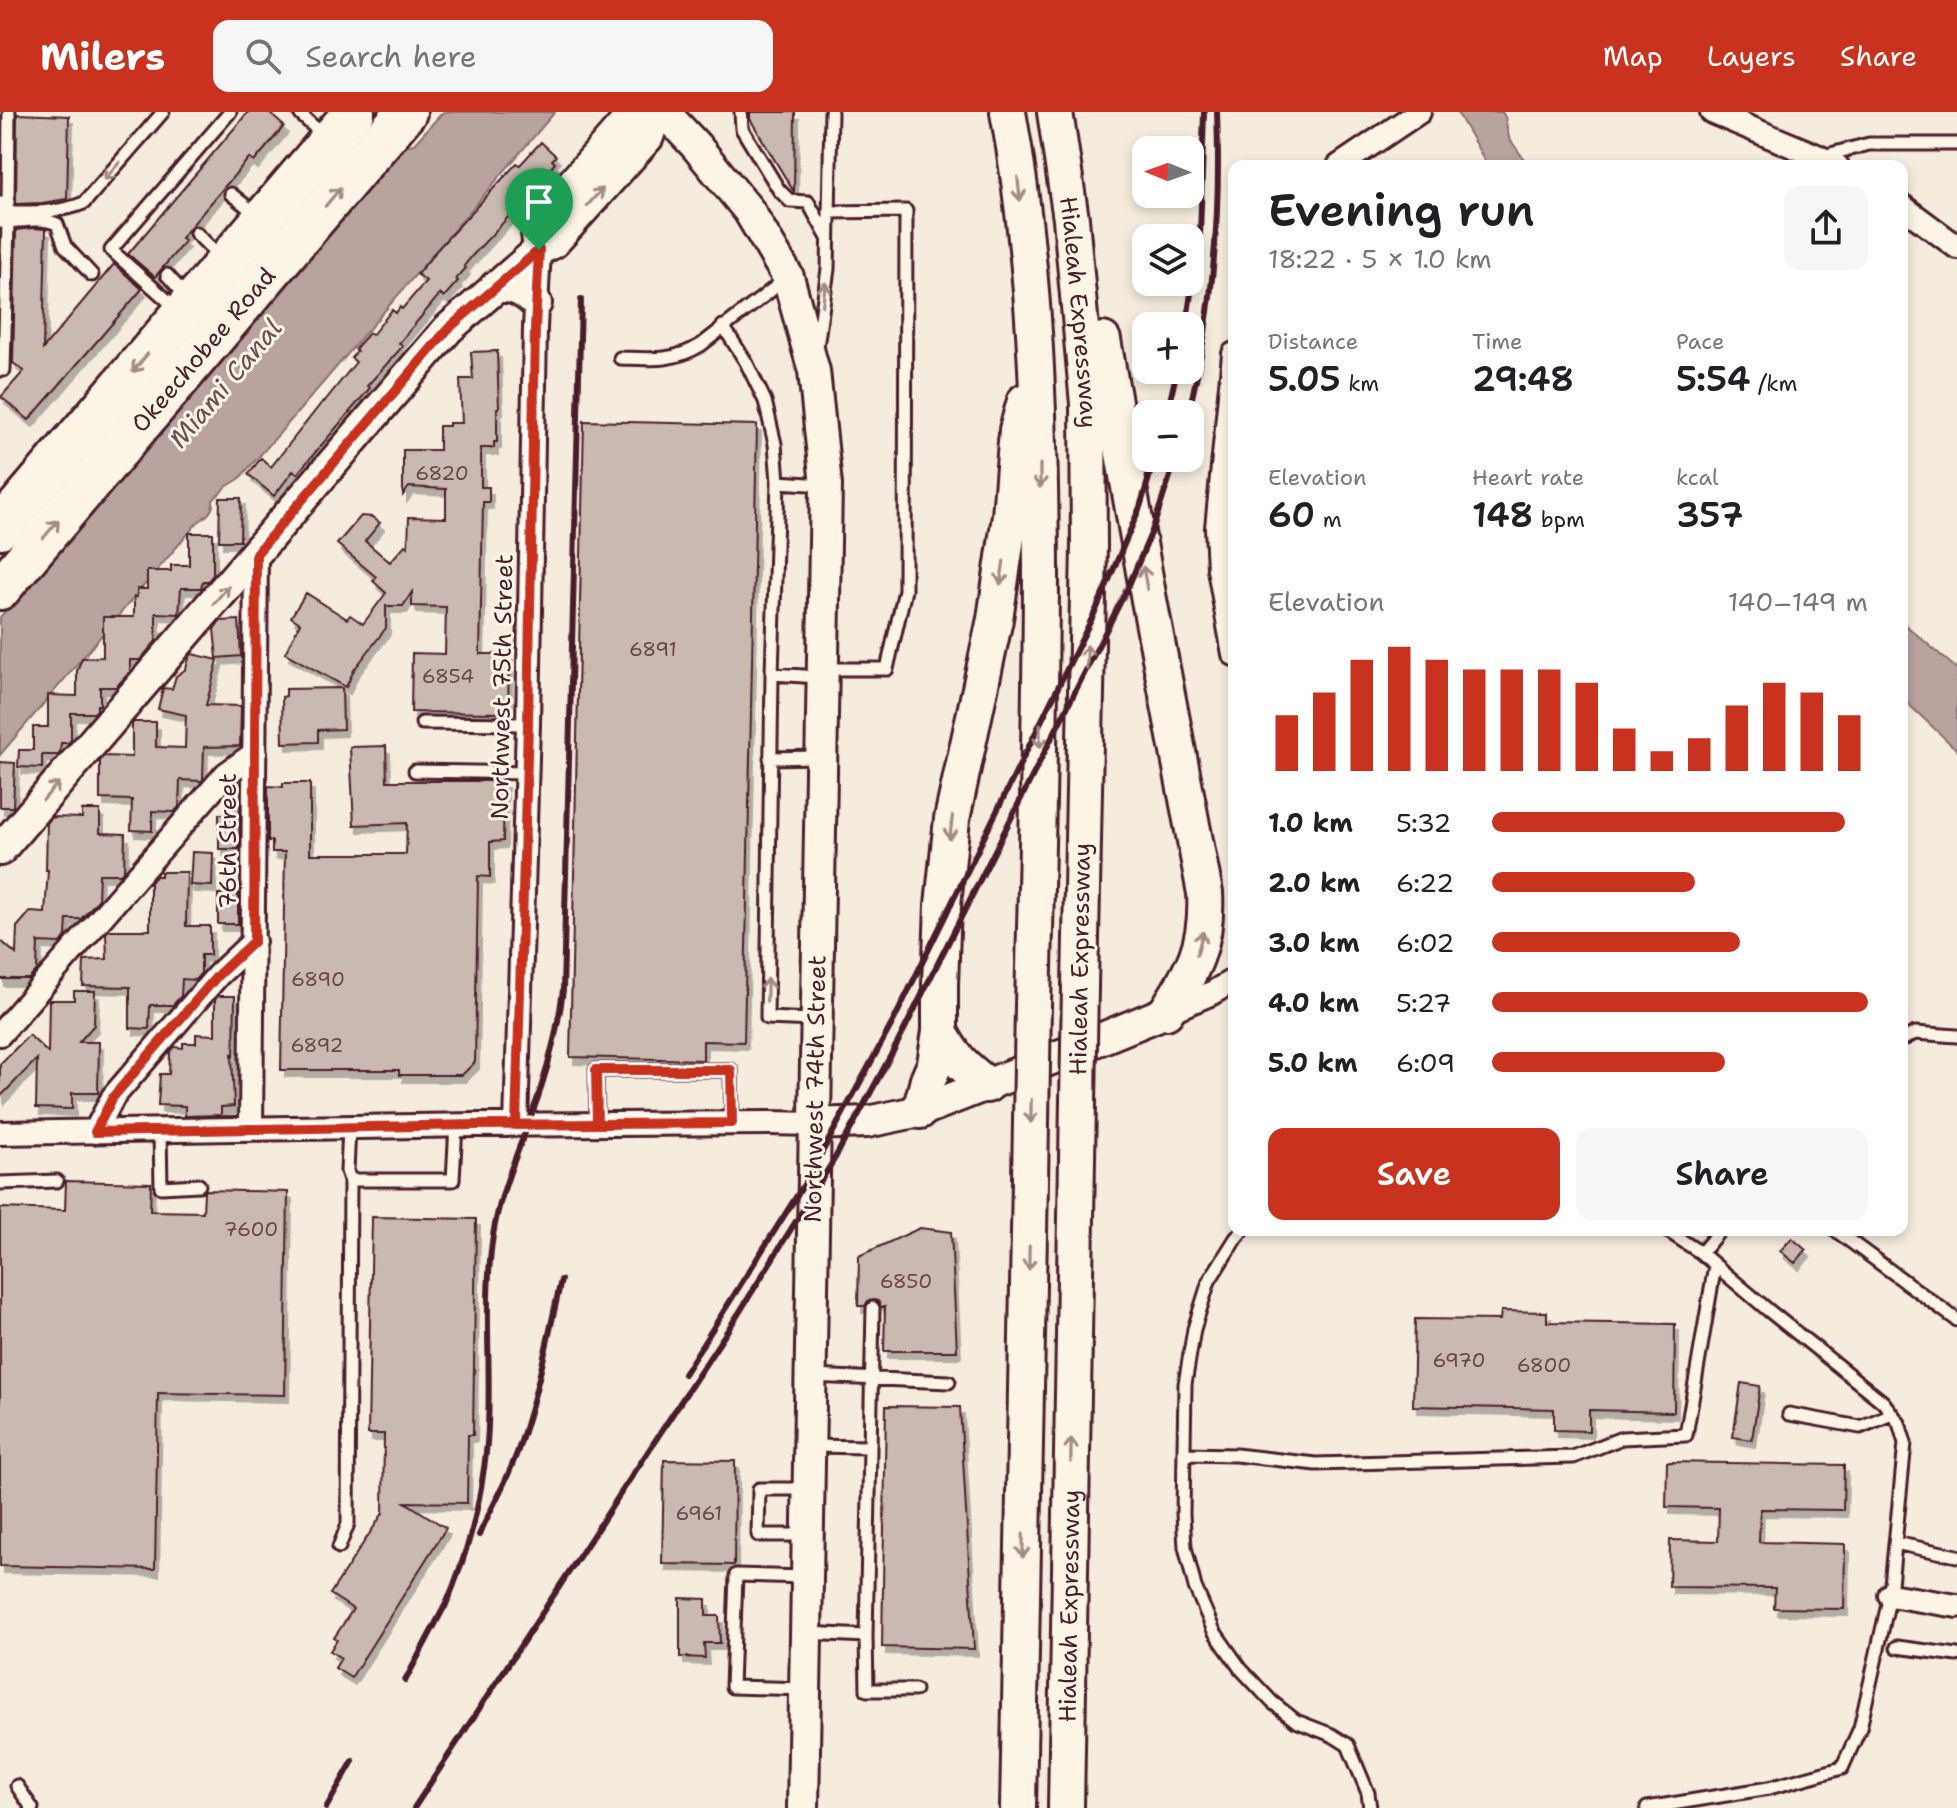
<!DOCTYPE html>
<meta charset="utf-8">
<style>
:root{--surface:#fff;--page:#f6f6f6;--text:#202124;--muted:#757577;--accent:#c8321e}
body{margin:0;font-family:"Shantell Sans",sans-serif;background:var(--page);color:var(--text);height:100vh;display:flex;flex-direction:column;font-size:30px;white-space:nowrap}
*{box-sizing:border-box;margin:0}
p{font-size:26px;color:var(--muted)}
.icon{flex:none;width:44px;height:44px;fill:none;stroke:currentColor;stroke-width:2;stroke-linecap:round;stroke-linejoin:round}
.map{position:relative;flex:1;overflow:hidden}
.details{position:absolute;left:1228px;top:48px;width:680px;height:1076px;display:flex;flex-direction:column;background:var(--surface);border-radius:16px;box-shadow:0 4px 12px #0003}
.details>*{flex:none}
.needle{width:52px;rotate:271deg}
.tools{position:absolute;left:1132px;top:24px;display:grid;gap:16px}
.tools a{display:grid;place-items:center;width:72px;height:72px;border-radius:16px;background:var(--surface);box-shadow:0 4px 12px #0003;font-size:40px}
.pin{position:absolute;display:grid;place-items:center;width:68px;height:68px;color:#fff;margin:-82px -34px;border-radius:50% 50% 50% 0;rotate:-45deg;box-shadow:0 0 8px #0007}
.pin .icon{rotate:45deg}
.round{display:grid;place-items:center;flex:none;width:84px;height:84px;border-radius:16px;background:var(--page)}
.summary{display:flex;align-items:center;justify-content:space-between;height:136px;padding:0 40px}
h1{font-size:44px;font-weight:600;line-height:60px}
.figures{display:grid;grid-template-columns:repeat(3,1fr);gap:12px;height:136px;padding:8px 40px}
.figures div{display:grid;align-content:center}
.figures b{font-size:34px;font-weight:600}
.figures small{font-size:22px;font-weight:400}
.figures p{font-size:22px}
.chart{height:224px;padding:16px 40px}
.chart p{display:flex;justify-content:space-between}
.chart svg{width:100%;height:144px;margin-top:8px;stroke:var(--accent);stroke-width:6}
.primary-button{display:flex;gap:16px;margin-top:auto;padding:16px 40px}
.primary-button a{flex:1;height:92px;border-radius:16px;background:var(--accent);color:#fff;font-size:32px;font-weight:600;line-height:92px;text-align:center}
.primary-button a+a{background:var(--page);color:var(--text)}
ul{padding:0 40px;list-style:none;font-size:26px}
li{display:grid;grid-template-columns:128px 96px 1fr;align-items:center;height:60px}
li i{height:20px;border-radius:10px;background:var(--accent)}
header{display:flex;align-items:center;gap:48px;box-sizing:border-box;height:112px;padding:0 40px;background:var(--accent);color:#fff}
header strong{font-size:38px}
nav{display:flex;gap:44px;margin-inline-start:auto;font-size:28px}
.search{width:560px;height:72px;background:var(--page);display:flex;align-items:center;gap:20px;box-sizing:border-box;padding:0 28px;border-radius:16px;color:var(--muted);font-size:30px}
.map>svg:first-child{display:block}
.water{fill:#b8a39e;stroke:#8c6e70;stroke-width:2}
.building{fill:#cab9b1;stroke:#4a1f2b;stroke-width:2;filter:url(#shadow)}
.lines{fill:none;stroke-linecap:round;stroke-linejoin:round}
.lane-casing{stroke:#4a1f2b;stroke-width:17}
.street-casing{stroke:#4a1f2b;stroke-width:28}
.secondary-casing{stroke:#4a1f2b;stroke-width:36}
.primary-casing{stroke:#4a1f2b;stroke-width:40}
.highway-casing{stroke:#4a1f2b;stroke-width:46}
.lane{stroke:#fcf5e5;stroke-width:11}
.street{stroke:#fcf5e5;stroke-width:22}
.secondary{stroke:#fcf5e5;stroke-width:30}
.primary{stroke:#fcf5e5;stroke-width:34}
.highway{stroke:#fcf5e5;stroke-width:40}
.rail{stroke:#4a1f2b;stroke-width:6}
.primary-bridge-casing{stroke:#4a1f2b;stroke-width:40;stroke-linecap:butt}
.primary-bridge{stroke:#fcf5e5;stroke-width:34}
.oneway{stroke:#a38a88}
.route-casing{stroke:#fff;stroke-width:16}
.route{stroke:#c8321e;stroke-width:10}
.labels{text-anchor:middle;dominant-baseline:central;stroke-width:6;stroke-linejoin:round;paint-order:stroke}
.number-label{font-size:20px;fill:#6a464c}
.street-label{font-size:24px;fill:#4a1f2b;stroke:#fcf5e5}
.water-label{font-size:26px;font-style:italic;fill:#704d53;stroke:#fcf5e5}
</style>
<header>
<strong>Milers</strong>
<div class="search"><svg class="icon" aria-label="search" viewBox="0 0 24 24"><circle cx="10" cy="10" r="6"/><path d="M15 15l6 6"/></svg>Search here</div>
<nav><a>Map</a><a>Layers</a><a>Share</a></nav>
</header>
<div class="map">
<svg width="1957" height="1696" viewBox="0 0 1957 1696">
<defs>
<filter id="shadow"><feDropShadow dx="4" dy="7" stdDeviation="0" flood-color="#0004"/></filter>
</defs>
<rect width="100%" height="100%" fill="#f5ecde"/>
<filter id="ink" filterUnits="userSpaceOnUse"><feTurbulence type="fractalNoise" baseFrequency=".0125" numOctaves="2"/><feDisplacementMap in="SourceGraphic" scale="16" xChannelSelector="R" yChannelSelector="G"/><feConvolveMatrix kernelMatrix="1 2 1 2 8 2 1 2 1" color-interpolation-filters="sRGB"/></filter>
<g filter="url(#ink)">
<!-- water -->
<path class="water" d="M443,0H555L285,315L239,367L226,375L213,388C215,399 205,405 197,411L0,643V505L403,30L408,33L414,32Z
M1457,0H1502L1505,5L1509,26L1529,54H1488Z
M1902,510L1957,557V638L1902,586Z"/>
<!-- building -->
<path class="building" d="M248,0H268L284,14L254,50L249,46L181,126L185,129L155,165L128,142Z
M750,0H795L794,80L750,7Z
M17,2L69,4L67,87L42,91L16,92Z
M541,30L556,44L552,48L555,51L524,88L472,144L464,154L466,156L456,167L458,169L444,185L440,182L399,231L403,234L367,274L370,276L297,362L293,359L274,384L248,362L261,346L271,355L323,289L324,290L356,250L351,246L357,239L355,237L369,221L372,223L392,198L396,201L400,195L402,197L426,169L417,162L434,142H433L517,51L520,53Z
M33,116L46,117L43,237L114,152L142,177L29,308L1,285L24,259L13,251L16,118Z
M497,239L499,296H497V330H494V336H481V375H489V390H483L480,542H509L508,601L411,600L412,541L445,542L446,495L412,494V480L403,494H386V516L354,558L346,575L285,541L300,511L291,505L306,481L347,507L350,503L363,512L386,481L373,469L376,465L337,432L361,404L372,405L380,411L365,429L390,450L405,433L408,435L409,405L446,406V377L409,375L403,383V338H439V314H449V311H462L460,267H473L471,240Z
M584,309L757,313L744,930L703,929V948L570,945Z
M220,386H241L240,429H219Z
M189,421H213V463L208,469H203L201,476H181L179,502L156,501V529L140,548H130V560L116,575H100V593H97V598L94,601H71V628L68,631H61L60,640L58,643H42V656L18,655L19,638H33V615H48V583L77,584V559L82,546L103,545V505H134V485H137V477H147V459H171V453H189Z
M239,508L241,544L217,546L214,517L220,509Z
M192,542L218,548L206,593L241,594L240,634L204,635L203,667L202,669L180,668L179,695L174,700L152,699V719L131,718L132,688L100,687V649L104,644L132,645V612L134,610H156V635L185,636L186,603L158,597L163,576L172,577L176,564L186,557L189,546Z
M342,576L343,617L318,618V630L283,631L282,585L286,584V577Z
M386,634L387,669H504L503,729L490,730V765L478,764L475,950L462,963H399V958H281L285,740H272V729H268V674L283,675V671H310V742H406L407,711L354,713L350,635Z
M0,650L15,651L13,695H0Z
M229,692H240L239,737H219V702H230Z
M82,698H100V721L125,722L124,758L120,762H99L98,788L81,807H67L66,824L61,831L38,830L37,858L29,867H0V828L16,842L17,815L30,800L45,801L48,758H46L47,711L52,705L82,706Z
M192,740L213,741L212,774L190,773Z
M161,760H187L186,814H210V843H201V861L195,868L182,867L181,884L173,893H150L149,917L130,916V875L83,874L84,848L107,847L106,821L109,818H150V770L156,764H161Z
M238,781V812H218V782Z
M74,879H95L94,913L79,930H99L98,981H72V997L36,996L37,947L0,985V952L29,923L48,941L49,888H74Z
M218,884H235L234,943L232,942L234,994L221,995V1003L185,1004V994L158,993L160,962H169L170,941L174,935L183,936V931H196V922L215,923V888Z
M66,1069L151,1071L150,1099L203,1100L204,1080L205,1078L288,1080L285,1283L158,1281L155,1457L0,1454V1096L65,1098Z
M372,1105L476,1107L473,1323H468L467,1391L405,1390L446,1416L351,1566L335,1556L341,1546L330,1539L337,1528L334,1526L353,1497L330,1482L383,1401L384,1322H368Z
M920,1116L951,1120L957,1239H884L885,1195H881L878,1189L874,1188L868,1189L865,1194H858L859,1144Z
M1792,1126L1806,1138L1795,1151L1780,1139Z
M1501,1199L1547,1200V1210L1675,1212L1674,1300L1589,1298V1319L1554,1318V1297L1413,1294L1415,1207L1500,1208Z
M1741,1271L1760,1274L1752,1328L1733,1325Z
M886,1294L960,1295L974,1537L882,1535Z
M664,1348L735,1349L734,1453L662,1452Z
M1667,1350L1844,1353L1843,1398L1760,1397L1759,1430L1845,1432L1844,1497L1774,1496L1775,1476L1669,1475L1670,1428L1718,1429L1719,1396L1666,1395Z
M680,1486L706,1487V1504H719L720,1531H704L705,1546L680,1545Z"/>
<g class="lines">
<!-- lane casing -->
<g class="lane-casing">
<path id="lane" d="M304,0L301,3L323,23
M741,0L742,17L779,78L790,89L808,90L828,126
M1823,44L1869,32H1957
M231,82L256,102
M0,91H8L9,0
M0,100C28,100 57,102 84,91L163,0
M0,110H8L4,258H0
M8,110C24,109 42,105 57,112L65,134L92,163
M196,121L220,145
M167,163L186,184
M176,196L111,138L230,0
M723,214L746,250L765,289L775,332L778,370L772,562L767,906L813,908
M817,235L828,157L831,0
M620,246C652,247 673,250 701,233L787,166
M778,370L825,373
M824,557H887L905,478L906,99L829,100
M772,562L819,565
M422,611L528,612
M770,646L818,645
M415,659L527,661
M1902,928L1915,921L1957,924
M597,1012L596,958H731L732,1011
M349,1015L347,1059L350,1068
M160,1019L161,1075L199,1073
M0,1071L57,1069
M1243,1118L1236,1126L1209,1169L1194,1217L1185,1272L1183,1402L1185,1435L1195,1475L1214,1519L1240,1556L1272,1590L1296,1609L1332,1623L1348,1633L1368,1681L1370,1696
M1835,1118L1957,1208
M1701,1141L1720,1118
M811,1264L949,1270
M1789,1302L1860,1315L1892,1302
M810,1334L869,1335
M1184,1342L1236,1343L1316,1352L1573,1345L1622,1326L1686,1323L1715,1153
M807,1423H758L759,1377H808
M1895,1431L1957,1444
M339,1435L348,1412L350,1068H453L456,1013
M805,1465L736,1463L732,1575L805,1577
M807,1521L866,1524L867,1578H915
M866,1524L873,1196
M1897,1535L1957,1543
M17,1674L32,1696
M1647,1696L1769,1676L1842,1656L1860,1616L1890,1483L1905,1331L1899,1311L1883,1290L1768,1198L1701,1141L1666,1118"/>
</g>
<!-- street casing -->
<g class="street-casing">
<path id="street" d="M1712,0L1819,45L1837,54
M1339,54L1419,0
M1902,94L1957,135
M1234,242L1217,416L1219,457L1234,542
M1167,900L1212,881L1234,868
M0,922L226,662L255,641
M516,1013L528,612L535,216L539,138
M251,1017L256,442
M95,1020L113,985L218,863L254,829
M0,1021L475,1013L770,1011L814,1012
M1890,1483L1957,1494"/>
</g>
<!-- secondary casing -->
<g class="secondary-casing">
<path id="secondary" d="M664,0L696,34L749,99L788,165L814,259L826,373L803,1696
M539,138L537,121L541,107L627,9L645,0
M495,175C515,174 521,178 536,191
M0,738L448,217L539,138L554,130L648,25L656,0
M814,1012L867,1010L920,999L1017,961L1166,900"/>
</g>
<!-- primary casing -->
<g class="primary-casing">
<g id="primary">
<path d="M1008,0C1035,147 1040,302 1041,452C1041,599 1037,746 1033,893"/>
<path id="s1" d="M1055,0L1071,107L1088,292L1089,434L1080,875"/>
<path d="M1103,228L1149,488L1205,781C1208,832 1193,859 1166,900"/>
<path d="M940,919C952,945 965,956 987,973"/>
<path d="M920,999L928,968L935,952L940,919V872L943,793L952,707L995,507L1010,404L1017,318L1025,289"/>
<path d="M1018,1696L1030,1068"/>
<path id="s2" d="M1066,1696L1077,1047"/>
</g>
</g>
<!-- highway casing -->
<g class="highway-casing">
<g id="highway">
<path d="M0,416L354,0"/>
<path id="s3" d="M0,477L406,0"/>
</g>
</g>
<!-- lane -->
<use href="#lane" class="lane"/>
<!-- street -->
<use href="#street" class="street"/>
<!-- secondary -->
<use href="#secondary" class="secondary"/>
<!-- primary -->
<use href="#primary" class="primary"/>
<!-- highway -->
<use href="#highway" class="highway"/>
<!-- rail -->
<path class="rail" d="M1186,214L1200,123L1204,0
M1167,302L1177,258
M1188,302C1213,204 1221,101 1217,0
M684,1262L808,1066L894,908L1097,496L1140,395L1155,346
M479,1423C494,1391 512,1359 522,1326C539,1274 549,1221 561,1168
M445,1495C469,1438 481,1392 487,1331C493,1258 481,1184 495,1112C502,1078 515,1046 528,1013C545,969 557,925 563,878L581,188
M405,1569L450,1484
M326,1696L353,1649
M414,1696L739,1201L835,1046L897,932L1128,475L1152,419L1176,346"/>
<!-- primary-bridge casing -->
<g class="primary-bridge-casing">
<path id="primary-bridge" d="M1077,1047L1080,875
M1030,1068L1033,893"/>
</g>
<!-- primary-bridge -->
<use href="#primary-bridge" class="primary-bridge"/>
</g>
<!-- one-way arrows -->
<defs><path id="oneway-shaft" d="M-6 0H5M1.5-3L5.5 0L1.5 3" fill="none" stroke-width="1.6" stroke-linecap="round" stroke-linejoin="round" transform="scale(2)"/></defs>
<g class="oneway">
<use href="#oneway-shaft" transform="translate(112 59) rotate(131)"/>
<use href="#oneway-shaft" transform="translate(1019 77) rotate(84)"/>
<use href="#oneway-shaft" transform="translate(333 85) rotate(-50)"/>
<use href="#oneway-shaft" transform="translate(595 85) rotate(-48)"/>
<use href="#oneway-shaft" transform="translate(824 182) rotate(-83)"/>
<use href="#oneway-shaft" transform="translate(140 251) rotate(130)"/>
<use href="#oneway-shaft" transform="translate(1040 364) rotate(90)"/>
<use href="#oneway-shaft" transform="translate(51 417) rotate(-50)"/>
<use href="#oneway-shaft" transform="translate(1002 461) rotate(98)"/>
<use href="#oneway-shaft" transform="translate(1145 466) rotate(-100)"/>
<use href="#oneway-shaft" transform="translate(221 483) rotate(-49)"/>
<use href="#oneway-shaft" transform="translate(1087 545) rotate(-89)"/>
<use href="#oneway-shaft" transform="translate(1040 624) rotate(91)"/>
<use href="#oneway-shaft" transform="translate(51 679) rotate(-49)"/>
<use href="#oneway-shaft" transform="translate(951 716) rotate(97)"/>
<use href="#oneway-shaft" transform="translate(1200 831) rotate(-75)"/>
<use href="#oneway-shaft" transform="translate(767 878) rotate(-89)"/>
<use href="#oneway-shaft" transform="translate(1031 999) rotate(91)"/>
<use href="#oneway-shaft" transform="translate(1029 1146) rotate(91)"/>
<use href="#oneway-shaft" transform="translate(1071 1338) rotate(-89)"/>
<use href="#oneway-shaft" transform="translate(1023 1434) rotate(91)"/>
</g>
</g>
<g class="lines" filter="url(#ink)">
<!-- route casing -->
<g class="route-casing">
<path id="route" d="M539,138L448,217L256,442L254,829L218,863L113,985L95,1020L475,1013C561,1013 646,1011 732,1011L731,958H596L597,1012L516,1013L528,612L535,216L539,138"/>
</g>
<!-- route -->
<use href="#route" class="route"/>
</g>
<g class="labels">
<!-- number labels -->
<g class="number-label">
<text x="442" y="361">6820</text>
<text x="653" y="537">6891</text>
<text x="448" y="564">6854</text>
<text x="318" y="867">6890</text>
<text x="317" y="933">6892</text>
<text x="251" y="1117">7600</text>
<text x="906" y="1169">6850</text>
<text x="1459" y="1248">6970</text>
<text x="1544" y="1253">6800</text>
<text x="699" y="1401">6961</text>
</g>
<!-- street labels -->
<g class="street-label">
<text stroke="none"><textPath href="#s1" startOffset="202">Hialeah Expressway</textPath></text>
<text stroke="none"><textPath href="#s3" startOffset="314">Okeechobee Road</textPath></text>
<text transform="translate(502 575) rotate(-89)">Northwest 75th Street</text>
<text transform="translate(228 729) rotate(-90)">76th Street</text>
<text transform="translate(1080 847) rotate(-89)">Hialeah Expressway</text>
<text transform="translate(815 977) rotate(-89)">Northwest 74th Street</text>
<text stroke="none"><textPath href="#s2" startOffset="202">Hialeah Expressway</textPath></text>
</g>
<!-- water labels -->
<g class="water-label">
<text transform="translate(225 271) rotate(-50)">Miami Canal</text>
</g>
</g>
</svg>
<div class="tools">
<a><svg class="needle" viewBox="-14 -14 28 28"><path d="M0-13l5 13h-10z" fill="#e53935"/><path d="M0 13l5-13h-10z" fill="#757577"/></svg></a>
<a><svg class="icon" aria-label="layers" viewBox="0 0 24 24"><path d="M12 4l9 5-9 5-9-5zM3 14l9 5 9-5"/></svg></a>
<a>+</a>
<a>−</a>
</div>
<div class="pin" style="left:539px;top:138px;background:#1e9e55"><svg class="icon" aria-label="arrive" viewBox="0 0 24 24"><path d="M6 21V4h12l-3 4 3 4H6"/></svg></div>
<section class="details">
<div class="summary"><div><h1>Evening run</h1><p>18:22 · 5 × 1.0 km</p></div><a class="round"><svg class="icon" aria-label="share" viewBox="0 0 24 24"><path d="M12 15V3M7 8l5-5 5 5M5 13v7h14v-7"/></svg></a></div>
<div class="figures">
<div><p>Distance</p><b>5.05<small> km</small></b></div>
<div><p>Time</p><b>29:48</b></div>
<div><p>Pace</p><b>5:54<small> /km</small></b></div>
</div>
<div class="figures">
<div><p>Elevation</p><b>60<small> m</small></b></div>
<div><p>Heart rate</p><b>148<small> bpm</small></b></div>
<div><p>kcal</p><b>357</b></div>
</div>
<div class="chart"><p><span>Elevation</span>140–149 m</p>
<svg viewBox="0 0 160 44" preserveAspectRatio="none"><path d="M5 44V27M15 44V20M25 44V10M35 44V6M45 44V10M55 44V13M65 44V13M75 44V13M85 44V17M95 44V31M105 44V38M115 44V34M125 44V24M135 44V17M145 44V20M155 44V27"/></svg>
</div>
<ul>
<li><b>1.0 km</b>5:32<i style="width:94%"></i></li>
<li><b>2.0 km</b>6:22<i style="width:54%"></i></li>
<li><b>3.0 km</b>6:02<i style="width:66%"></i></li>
<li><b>4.0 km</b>5:27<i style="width:100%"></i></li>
<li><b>5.0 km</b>6:09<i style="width:62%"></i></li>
</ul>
<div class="primary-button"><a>Save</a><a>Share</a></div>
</section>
</div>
